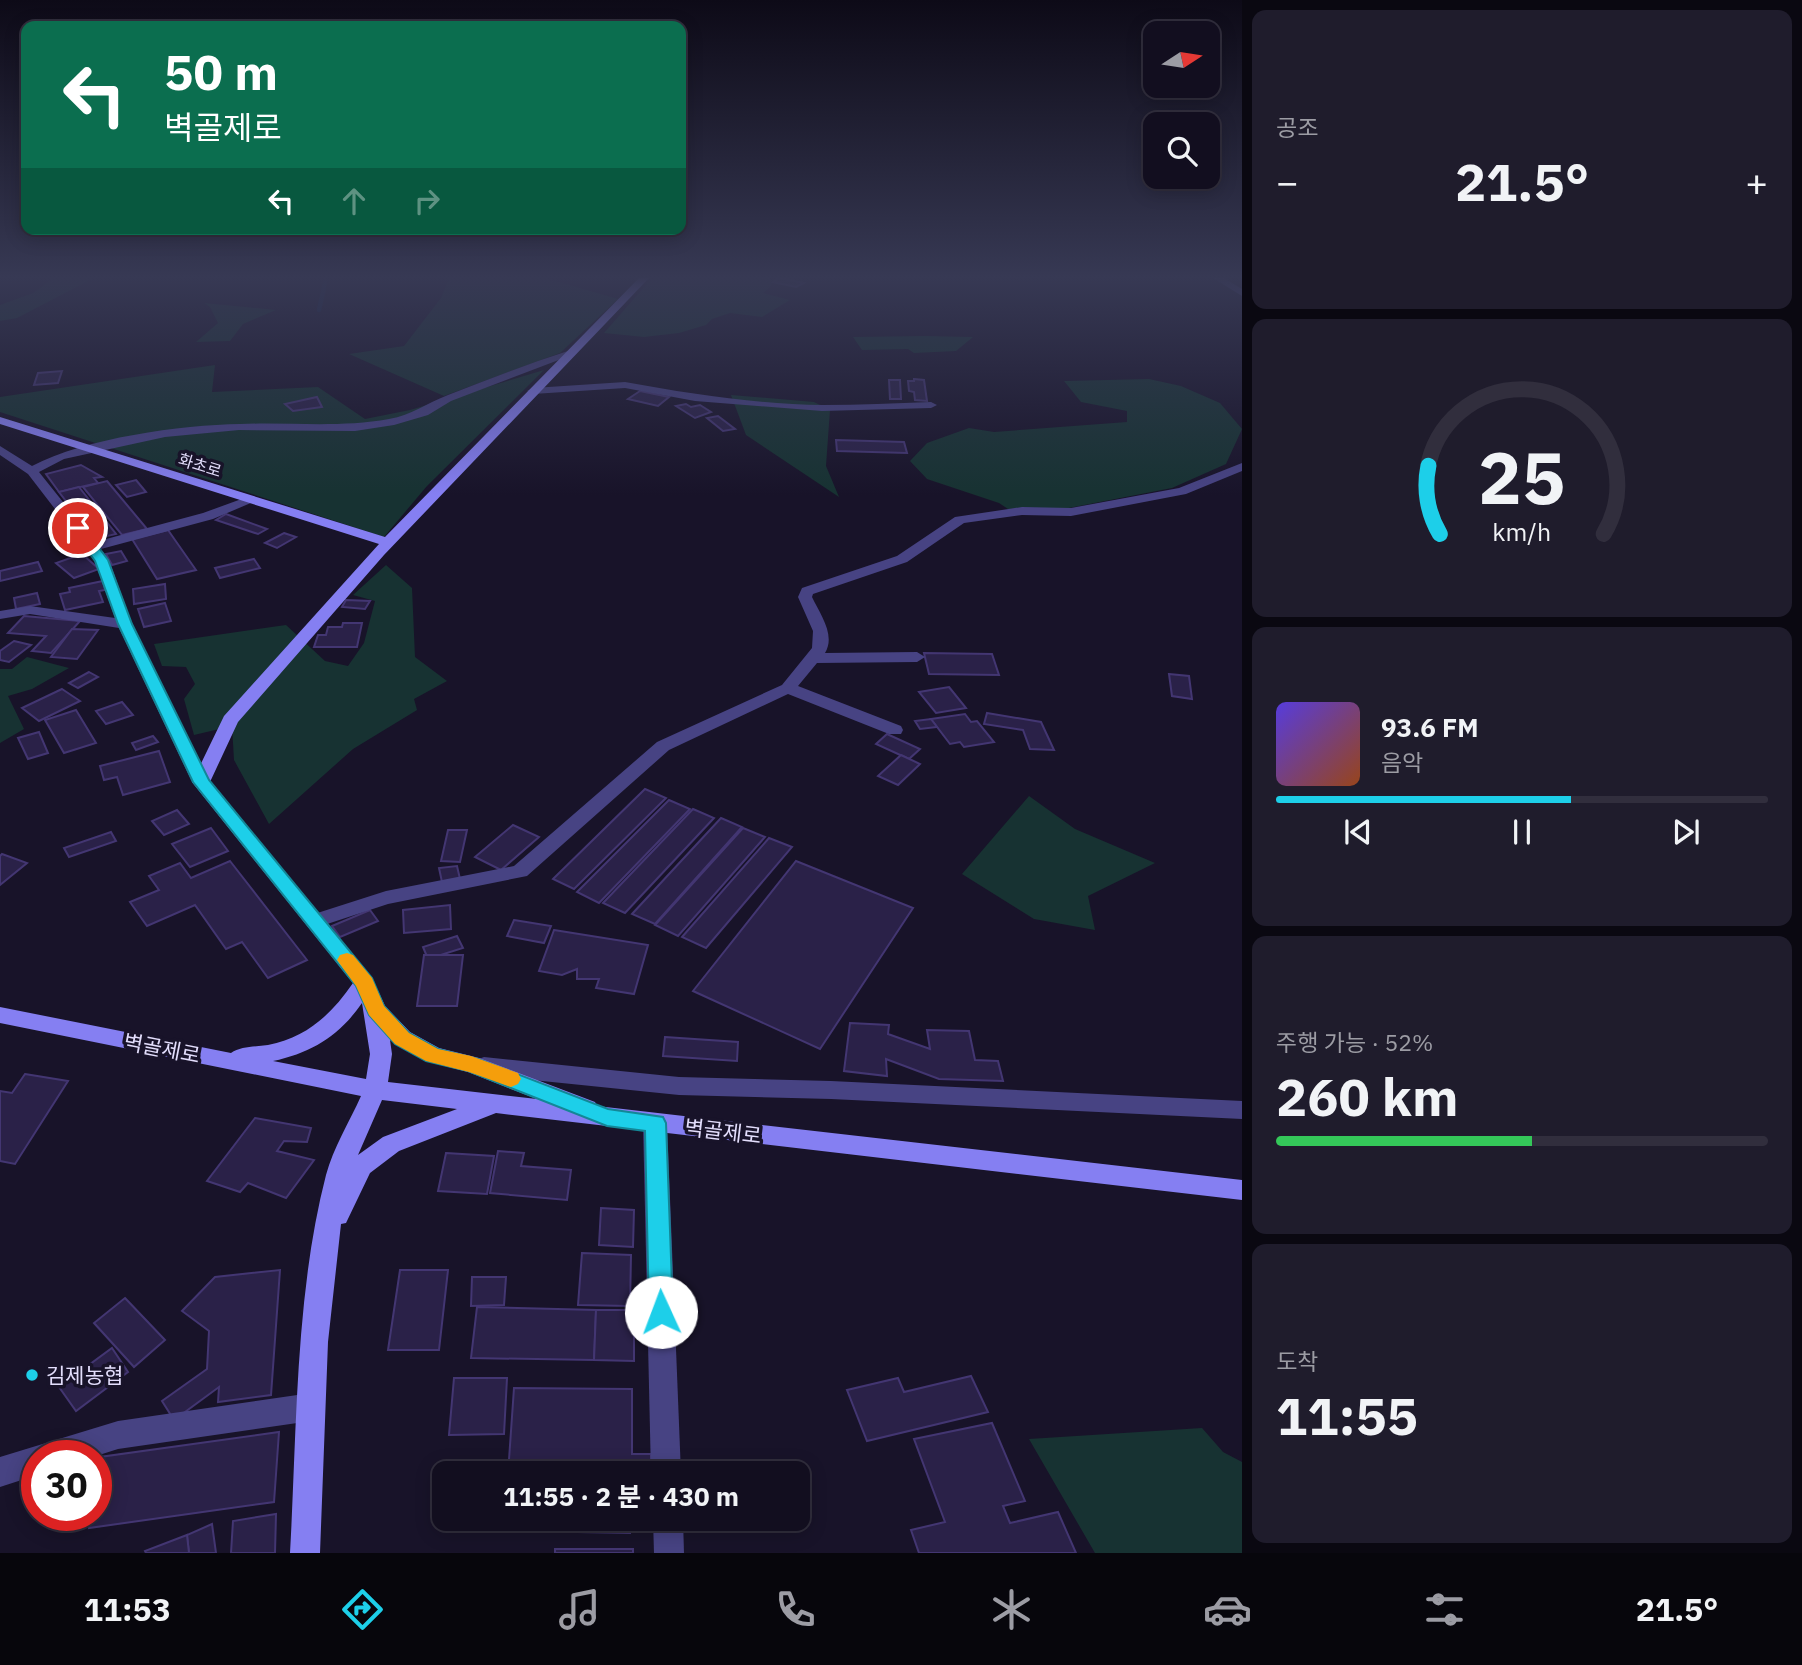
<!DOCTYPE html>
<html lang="ko">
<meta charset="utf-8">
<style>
body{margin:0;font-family:"IBM Plex Sans","Noto Sans KR",sans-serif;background:#1f1c2c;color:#f1f3f6;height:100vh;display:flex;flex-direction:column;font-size:26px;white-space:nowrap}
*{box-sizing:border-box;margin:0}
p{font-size:23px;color:#9c9ca4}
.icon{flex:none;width:38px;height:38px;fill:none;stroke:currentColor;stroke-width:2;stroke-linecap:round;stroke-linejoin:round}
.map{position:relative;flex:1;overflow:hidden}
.details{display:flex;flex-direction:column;gap:10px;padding:10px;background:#0a0811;width:560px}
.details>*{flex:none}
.top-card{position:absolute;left:21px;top:21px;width:665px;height:214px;border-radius:14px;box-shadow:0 4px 18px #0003,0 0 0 2px #312e3d;background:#0b6e4f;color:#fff;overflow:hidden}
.needle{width:46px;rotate:78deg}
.tools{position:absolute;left:1143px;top:21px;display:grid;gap:14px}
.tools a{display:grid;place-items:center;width:77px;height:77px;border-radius:14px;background:#120e1f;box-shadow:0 4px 18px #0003,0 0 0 2px #312e3d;font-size:35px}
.speed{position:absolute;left:21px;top:1440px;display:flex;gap:14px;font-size:35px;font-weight:700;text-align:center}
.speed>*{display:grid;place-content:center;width:91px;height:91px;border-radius:50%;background:#120e1f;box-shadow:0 4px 18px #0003,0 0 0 2px #312e3d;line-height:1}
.speed .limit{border:10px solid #d22;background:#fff;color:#111}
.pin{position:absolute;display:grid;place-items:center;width:60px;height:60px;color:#fff;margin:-30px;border:4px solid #fff;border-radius:50%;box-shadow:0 2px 7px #0007}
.me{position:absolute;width:77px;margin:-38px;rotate:358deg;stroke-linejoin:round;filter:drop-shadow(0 0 5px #0008)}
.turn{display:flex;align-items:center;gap:24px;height:147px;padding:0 28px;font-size:32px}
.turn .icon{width:91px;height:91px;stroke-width:2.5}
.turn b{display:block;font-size:49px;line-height:60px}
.lanes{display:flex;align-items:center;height:66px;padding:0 28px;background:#0003;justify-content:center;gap:35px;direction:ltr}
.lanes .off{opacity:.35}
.big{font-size:52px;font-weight:700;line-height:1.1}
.details .widget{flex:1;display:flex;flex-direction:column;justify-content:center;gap:10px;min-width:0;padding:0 24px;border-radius:14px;background:#1f1c2c}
.details .dial{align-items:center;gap:0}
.dial svg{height:182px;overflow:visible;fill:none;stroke:#312e3d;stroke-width:7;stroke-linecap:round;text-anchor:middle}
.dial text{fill:#f1f3f6;stroke:none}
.song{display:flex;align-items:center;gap:21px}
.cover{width:84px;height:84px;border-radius:10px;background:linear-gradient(135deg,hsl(250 70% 55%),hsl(20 70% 35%))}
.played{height:7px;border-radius:4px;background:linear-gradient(90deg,#1dcfe9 60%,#312e3d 60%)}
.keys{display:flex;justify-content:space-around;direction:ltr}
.heat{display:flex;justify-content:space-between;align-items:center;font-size:38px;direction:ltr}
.charge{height:10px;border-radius:5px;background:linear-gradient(90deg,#34c759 52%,#312e3d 0)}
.trip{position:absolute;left:432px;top:1461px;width:378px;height:70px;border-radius:14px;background:#120e1f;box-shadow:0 4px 18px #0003,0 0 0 2px #312e3d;font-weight:700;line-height:70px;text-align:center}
.tab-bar{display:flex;height:112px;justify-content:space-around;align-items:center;background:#07060c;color:#9c9ca4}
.tab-bar .icon{width:49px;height:49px}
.tab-bar .on{color:#1dcfe9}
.tab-bar b{font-size:32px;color:#f1f3f6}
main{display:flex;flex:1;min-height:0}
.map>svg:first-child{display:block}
</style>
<main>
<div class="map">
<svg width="1242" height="1553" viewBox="0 0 1242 1553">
<rect width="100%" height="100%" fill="#181329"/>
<!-- green -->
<g fill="#173232">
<path d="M48,278H94L17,318L0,321V305L33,293L51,280Z"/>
<path d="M446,278H545L618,299L560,353L444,396L349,354L404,346L441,298L448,281Z"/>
<path d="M652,278H771V286L763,293L790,300L762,317L730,313L712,319L706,325L679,333L644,337L604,333Z"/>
<path d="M204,303L276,310L243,324L230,341L196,342L218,323L210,307Z"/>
<path d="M925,336L973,337L956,351L914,353L908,349L862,350L853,337Z"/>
<path d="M215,365L212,392L318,387L365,419L410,410L544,370L427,486L384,537L0,412V397Z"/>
<path d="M1149,379L1181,386L1220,403L1242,429L1226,464L1172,488L1069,508L1008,509L999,503L927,479L910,461L927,443L969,428L994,432L1127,422V411L1081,402L1064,381Z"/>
<path d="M731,395L814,402L830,410L826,466L839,497L746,435Z"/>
<path d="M386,565L412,588L415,657L447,681L414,699L417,710L353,749L269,824L234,760L232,726L194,735L184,699L195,684L186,667L162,666L154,644L286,625L325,661L348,666L364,643L375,601L353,595Z"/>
<path d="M27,657L69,668L32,689L8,696L24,729L0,743V669H12Z"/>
<path d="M1029,796L1075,829L1155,863L1088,896L1095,930L1034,919L962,874Z"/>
<path d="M1202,1428L1223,1452L1242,1462V1553H1095L1029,1439Z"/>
</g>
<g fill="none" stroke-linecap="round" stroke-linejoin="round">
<!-- stream -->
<path stroke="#112245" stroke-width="4.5" d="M319,310L326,278"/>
</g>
<!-- building -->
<g fill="#2a2148" stroke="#433672" stroke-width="2">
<path d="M780,278L804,283L796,287L773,282Z"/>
<path d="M62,371L58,383L34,385L38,373Z"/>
<path d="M914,379L924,380L927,401L915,400L914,392L909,391L908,381H914Z"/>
<path d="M889,380H900L901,399H890Z"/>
<path d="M640,391L669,397L658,406L628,399Z"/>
<path d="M317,397L322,407L293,411L285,404Z"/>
<path d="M686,404L691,407L700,405L711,412L695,418L676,406Z"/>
<path d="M718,416L735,429L723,431L707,418Z"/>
<path d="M836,440L904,442L907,453L837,451Z"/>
<path d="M81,465L102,477L94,478L98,483L59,492L46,474Z"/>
<path d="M136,480L146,492L127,497L116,485Z"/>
<path d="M107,481L147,529L122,535L83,487Z"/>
<path d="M79,487L116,534L95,539L59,492Z"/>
<path d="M226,514L267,529L258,534L216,520Z"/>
<path d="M168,530L196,570L157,579L132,539Z"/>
<path d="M284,533L296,537L277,548L265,543Z"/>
<path d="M121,551L127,561L112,565L106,554Z"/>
<path d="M82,554L99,569L74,578L56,563Z"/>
<path d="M254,559L260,568L220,578L215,568Z"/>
<path d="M38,562L42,571L0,581V571Z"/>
<path d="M103,581L105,590L99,591L103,602L65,610L60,594L70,592L69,588Z"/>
<path d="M165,584L166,599L134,604L133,589Z"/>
<path d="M37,593L40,604L16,609L14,598Z"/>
<path d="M346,600L370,601L365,609L342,607Z"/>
<path d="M165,603L171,621L144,627L138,609Z"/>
<path d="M24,616L80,621L51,653L32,651L46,636L8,633Z"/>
<path d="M343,623H362L357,647H314L318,635H326L328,627H342Z"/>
<path d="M72,629L98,630L77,659L51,657Z"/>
<path d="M14,641L31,645L9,662L0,660V651Z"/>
<path d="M924,653L992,654L999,675L929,674Z"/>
<path d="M89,672L98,677L78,688L69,683Z"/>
<path d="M1169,674L1189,676L1192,699L1172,696Z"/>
<path d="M949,687L966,708L936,713L919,692Z"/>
<path d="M62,689L80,701L39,721L22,708Z"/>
<path d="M122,702L133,715L106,724L96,711Z"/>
<path d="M76,710L96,743L64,753L45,720Z"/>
<path d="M987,713L1041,722L1054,750L1030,749L1023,730L984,724Z"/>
<path d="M965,714L971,722L977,721L994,742L964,747L960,742L950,744L931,719Z"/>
<path d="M931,719L937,727L920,729L915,721Z"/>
<path d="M39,732L48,753L28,759L18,738Z"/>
<path d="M887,734L920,749L909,759L876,744Z"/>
<path d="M153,736L158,742L136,750L132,743Z"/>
<path d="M159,751L170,782L123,795L117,777L104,780L100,766Z"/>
<path d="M901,755L920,764L898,785L878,776Z"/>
<path d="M645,789L666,798L574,889L553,879Z"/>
<path d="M669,800L690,809L599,903L577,892Z"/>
<path d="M693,809L714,818L625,913L603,903Z"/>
<path d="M177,810L189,824L164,835L152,821Z"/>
<path d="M721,818L742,827L655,924L632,914Z"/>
<path d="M513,825L539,837L501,870L475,857Z"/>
<path d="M211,828L228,851L190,867L172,844Z"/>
<path d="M743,828L765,837L678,936L655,925Z"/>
<path d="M448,830H467L460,862L441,861Z"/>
<path d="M111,832L116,841L69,857L64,848Z"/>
<path d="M769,838L792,847L706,948L682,937Z"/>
<path d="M2,854L27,863L0,885V856Z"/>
<path d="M230,861L307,960L268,978L242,942L226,949L195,905L147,926L130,902L159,890L149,876L180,863L191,878Z"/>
<path d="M796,861L913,908L820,1049L693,991Z"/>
<path d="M457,866L460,879L442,882L439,868Z"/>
<path d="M450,905L451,929L404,933L403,910Z"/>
<path d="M370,910L378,921L340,937L332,926Z"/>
<path d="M514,920L551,926L544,943L507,936Z"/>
<path d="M554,930L648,945L634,994L596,988L599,979H577V969L562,975L539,971Z"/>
<path d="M457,936L463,948L428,959L423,947Z"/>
<path d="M424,955H463L457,1006H417Z"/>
<path d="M850,1023L889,1025L888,1034L930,1049L927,1030L969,1031L975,1060L998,1061L1003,1081L939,1079L886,1059L887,1076L844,1071Z"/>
<path d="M665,1037L738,1042L737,1061L663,1056Z"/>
<path d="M25,1074L68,1081L15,1164L0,1161V1091L12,1093Z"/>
<path d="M255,1118L311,1128L307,1142L284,1141L277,1151L314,1160L286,1198L248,1183L240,1192L207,1181Z"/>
<path d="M498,1151L524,1153L521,1166L571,1170L567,1200L490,1193Z"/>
<path d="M446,1153L494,1156L487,1194L438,1191Z"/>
<path d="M601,1208L634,1210L633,1247L599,1245Z"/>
<path d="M582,1253L631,1255L630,1306L578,1305Z"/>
<path d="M280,1270L271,1395L218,1402L219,1387L174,1420L162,1401L207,1369L209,1331L182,1311L215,1277Z"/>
<path d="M400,1270H448L439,1350H388Z"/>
<path d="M472,1277H506L504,1305L471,1306Z"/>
<path d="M125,1298L165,1340L134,1367L94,1323Z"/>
<path d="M477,1307L596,1310L594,1360L471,1358Z"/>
<path d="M596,1310H634V1361L594,1360Z"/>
<path d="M112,1348L128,1372L76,1411L59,1387Z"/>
<path d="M971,1376L988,1412L867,1441L847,1390L898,1378L904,1392Z"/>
<path d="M454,1378H507L504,1434L449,1435Z"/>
<path d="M514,1388L632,1389V1454H651V1474H508Z"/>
<path d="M992,1423L1025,1501L1003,1506L1010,1523L1058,1512L1076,1553H919L911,1530L945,1522L914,1439Z"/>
<path d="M279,1432L274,1502L89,1528L91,1516H96V1480L100,1457Z"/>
<path d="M276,1514L275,1553H231L233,1521Z"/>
<path d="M579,1519H630V1533L578,1532Z"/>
<path d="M212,1524L216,1553H189L187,1535Z"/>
<path d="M187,1535L189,1553H146L145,1551Z"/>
<rect x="555" y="1549" width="78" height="4"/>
</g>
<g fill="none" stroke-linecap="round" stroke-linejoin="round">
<!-- street -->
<g fill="#474383" fill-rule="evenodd">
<path d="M1213,278H1224L1242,289V296Z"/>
<path d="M568,351L577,353L451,401L428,415L394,425L355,431L239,430L165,437L64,459L39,472L95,542L203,513L247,497L252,496L258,500L213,519L101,549L109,560L132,624L210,782L207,786L201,787L192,782L119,628L30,614L0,619V611L30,606L115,618L95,561L28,474L0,455V446L32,466C85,438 181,425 240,424C290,422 340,428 389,419C412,415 427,403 448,395C488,379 528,364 568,351Z"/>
<path d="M625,382C690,394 757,404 823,405C859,405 895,403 931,402L937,405L931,408L822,411L695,401L625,388L533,394L527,391L533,388Z"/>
<path d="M1242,463V471L1186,494L1071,516L1022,515L964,523L907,562L813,594L812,597C820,614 836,635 825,653L917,652L925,657L917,662L817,663L798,686L901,726L903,730L901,734H889L788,694L669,750L527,876L388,904L315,928L308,926L305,921L308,916L386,891L514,866L657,742L782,685L812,648L813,631L798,597L802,588L897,556L955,517L1022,507L1071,508L1179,488Z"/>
<path d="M484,1057L679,1077L831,1081L1242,1101V1119L831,1099L679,1095L484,1075L476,1072L473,1066L476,1060Z"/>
<path d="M655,1113L663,1116L667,1123L681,1474H651L643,1123L647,1116Z"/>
<path d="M311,1393L321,1397L325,1407L321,1417L311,1421L118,1449L96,1456H37V1475L0,1487V1457L118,1421Z"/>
<path d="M653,1519H683L684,1553H654Z"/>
</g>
<!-- secondary -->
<path fill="#857ff2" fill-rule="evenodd" d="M639,278H649L384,555L238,722L210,782L372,978L385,1006L410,1032L439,1048L479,1058L595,1102L597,1106L1242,1180V1200L496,1113L399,1151L370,1173L346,1223L341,1224L328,1342L320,1553H290C297,1429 295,1295 326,1175C333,1148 350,1121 361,1096L0,1023V1007L231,1053C241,1046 256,1047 268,1045C307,1037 331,1015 353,983L192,782L224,716L379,544L0,424V417L385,537ZM362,1003L370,1054L366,1079L273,1061C312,1053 340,1035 362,1003ZM390,1040L425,1061L468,1072L537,1099L388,1082L392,1054ZM382,1100L457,1109L383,1137L358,1155Z"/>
</g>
<!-- sky -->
<linearGradient id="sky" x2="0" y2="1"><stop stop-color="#0d0a17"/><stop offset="0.56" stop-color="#373954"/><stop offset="1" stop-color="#373954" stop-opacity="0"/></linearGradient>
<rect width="1242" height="495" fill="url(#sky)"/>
<!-- route -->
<path fill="#1dcfe9" stroke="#138797" stroke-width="2" d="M78,524L82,525L108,560L132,624L209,780L372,978L384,1006L409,1033L438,1049L478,1059L608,1109L663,1117L666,1123L673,1312L670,1320L661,1323L653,1320L649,1312L645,1131L607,1126L468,1071L426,1061L395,1044L369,1015L356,986L193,782L118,624L95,561L71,528Z"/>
<!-- slow -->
<path fill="#f59e0b" d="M347,953L353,955L372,978L384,1006L409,1033L438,1049L471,1056L518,1073L521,1079L518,1084L511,1087L469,1072L426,1061L395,1044L369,1015L356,986L337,960L340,955Z"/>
<!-- markers -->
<circle fill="#1dcfe9" stroke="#181329" stroke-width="2.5" cx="32" cy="1375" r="7"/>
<g text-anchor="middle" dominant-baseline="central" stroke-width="7" stroke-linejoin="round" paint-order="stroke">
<!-- far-street labels -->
<g font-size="16" fill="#e3defc" stroke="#181329">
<text transform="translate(200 465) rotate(17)">화초로</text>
</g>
<!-- near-street labels -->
<g font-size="21" fill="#e3defc" stroke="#181329">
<text transform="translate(162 1048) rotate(11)">벽골제로</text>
<text transform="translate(723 1131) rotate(7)">벽골제로</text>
</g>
<!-- near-poi labels -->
<g font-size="21" fill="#e3defc" stroke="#181329" text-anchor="start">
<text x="46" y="1375">김제농협</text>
</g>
</g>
</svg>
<div class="tools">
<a><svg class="needle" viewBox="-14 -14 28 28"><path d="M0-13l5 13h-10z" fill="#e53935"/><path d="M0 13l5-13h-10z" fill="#9c9ca4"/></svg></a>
<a><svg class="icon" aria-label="search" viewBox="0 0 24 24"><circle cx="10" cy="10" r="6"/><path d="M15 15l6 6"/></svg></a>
</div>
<div class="speed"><div class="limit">30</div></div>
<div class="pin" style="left:78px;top:528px;background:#d93025"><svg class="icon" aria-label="arrive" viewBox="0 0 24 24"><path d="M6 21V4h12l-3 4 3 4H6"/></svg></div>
<svg class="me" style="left:661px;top:1312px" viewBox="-20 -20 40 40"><circle r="19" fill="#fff"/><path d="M0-13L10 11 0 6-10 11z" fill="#1dcfe9"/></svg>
<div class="trip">11:55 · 2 분 · 430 m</div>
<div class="top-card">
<div class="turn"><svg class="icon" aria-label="left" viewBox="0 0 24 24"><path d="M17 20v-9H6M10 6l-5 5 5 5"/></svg><div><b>50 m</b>벽골제로</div></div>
<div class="lanes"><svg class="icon" aria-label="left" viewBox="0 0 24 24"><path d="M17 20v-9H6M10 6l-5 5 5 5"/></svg><svg class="icon off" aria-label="ahead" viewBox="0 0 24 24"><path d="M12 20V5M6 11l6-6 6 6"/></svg><svg class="icon off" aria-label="right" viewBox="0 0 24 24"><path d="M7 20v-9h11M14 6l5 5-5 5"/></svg></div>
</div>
</div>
<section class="details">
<div class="widget"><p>공조</p>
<div class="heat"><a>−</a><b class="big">21.5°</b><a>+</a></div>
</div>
<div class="widget dial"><svg viewBox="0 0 100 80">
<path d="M14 69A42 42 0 1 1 86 69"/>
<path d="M14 69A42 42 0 0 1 9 39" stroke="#1dcfe9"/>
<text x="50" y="56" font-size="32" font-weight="700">25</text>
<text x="50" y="72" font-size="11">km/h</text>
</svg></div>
<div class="widget">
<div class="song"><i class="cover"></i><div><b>93.6 FM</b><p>음악</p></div></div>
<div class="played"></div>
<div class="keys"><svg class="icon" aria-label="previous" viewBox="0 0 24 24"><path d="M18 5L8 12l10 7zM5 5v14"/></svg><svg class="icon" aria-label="pause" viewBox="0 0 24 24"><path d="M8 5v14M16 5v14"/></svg><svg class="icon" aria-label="next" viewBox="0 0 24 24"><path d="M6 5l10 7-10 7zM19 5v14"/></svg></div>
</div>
<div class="widget"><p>주행 가능 · 52%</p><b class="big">260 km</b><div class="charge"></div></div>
<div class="widget"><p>도착</p><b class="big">11:55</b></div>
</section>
</main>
<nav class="tab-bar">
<b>11:53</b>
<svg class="icon on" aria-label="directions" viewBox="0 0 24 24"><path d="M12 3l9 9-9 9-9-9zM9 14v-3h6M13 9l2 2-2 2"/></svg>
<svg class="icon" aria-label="music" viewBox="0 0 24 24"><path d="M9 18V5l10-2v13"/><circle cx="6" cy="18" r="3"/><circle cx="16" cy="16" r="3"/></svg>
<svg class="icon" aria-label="phone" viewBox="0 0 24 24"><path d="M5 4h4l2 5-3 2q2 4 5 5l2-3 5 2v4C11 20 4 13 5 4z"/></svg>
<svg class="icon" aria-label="climate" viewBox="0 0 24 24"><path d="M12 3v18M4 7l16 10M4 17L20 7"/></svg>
<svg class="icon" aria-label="car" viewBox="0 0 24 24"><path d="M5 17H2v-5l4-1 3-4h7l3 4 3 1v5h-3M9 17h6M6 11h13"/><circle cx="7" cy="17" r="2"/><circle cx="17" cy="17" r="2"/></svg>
<svg class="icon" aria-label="filters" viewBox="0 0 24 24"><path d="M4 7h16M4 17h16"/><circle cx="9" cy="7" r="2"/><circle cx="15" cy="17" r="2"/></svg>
<b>21.5°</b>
</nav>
